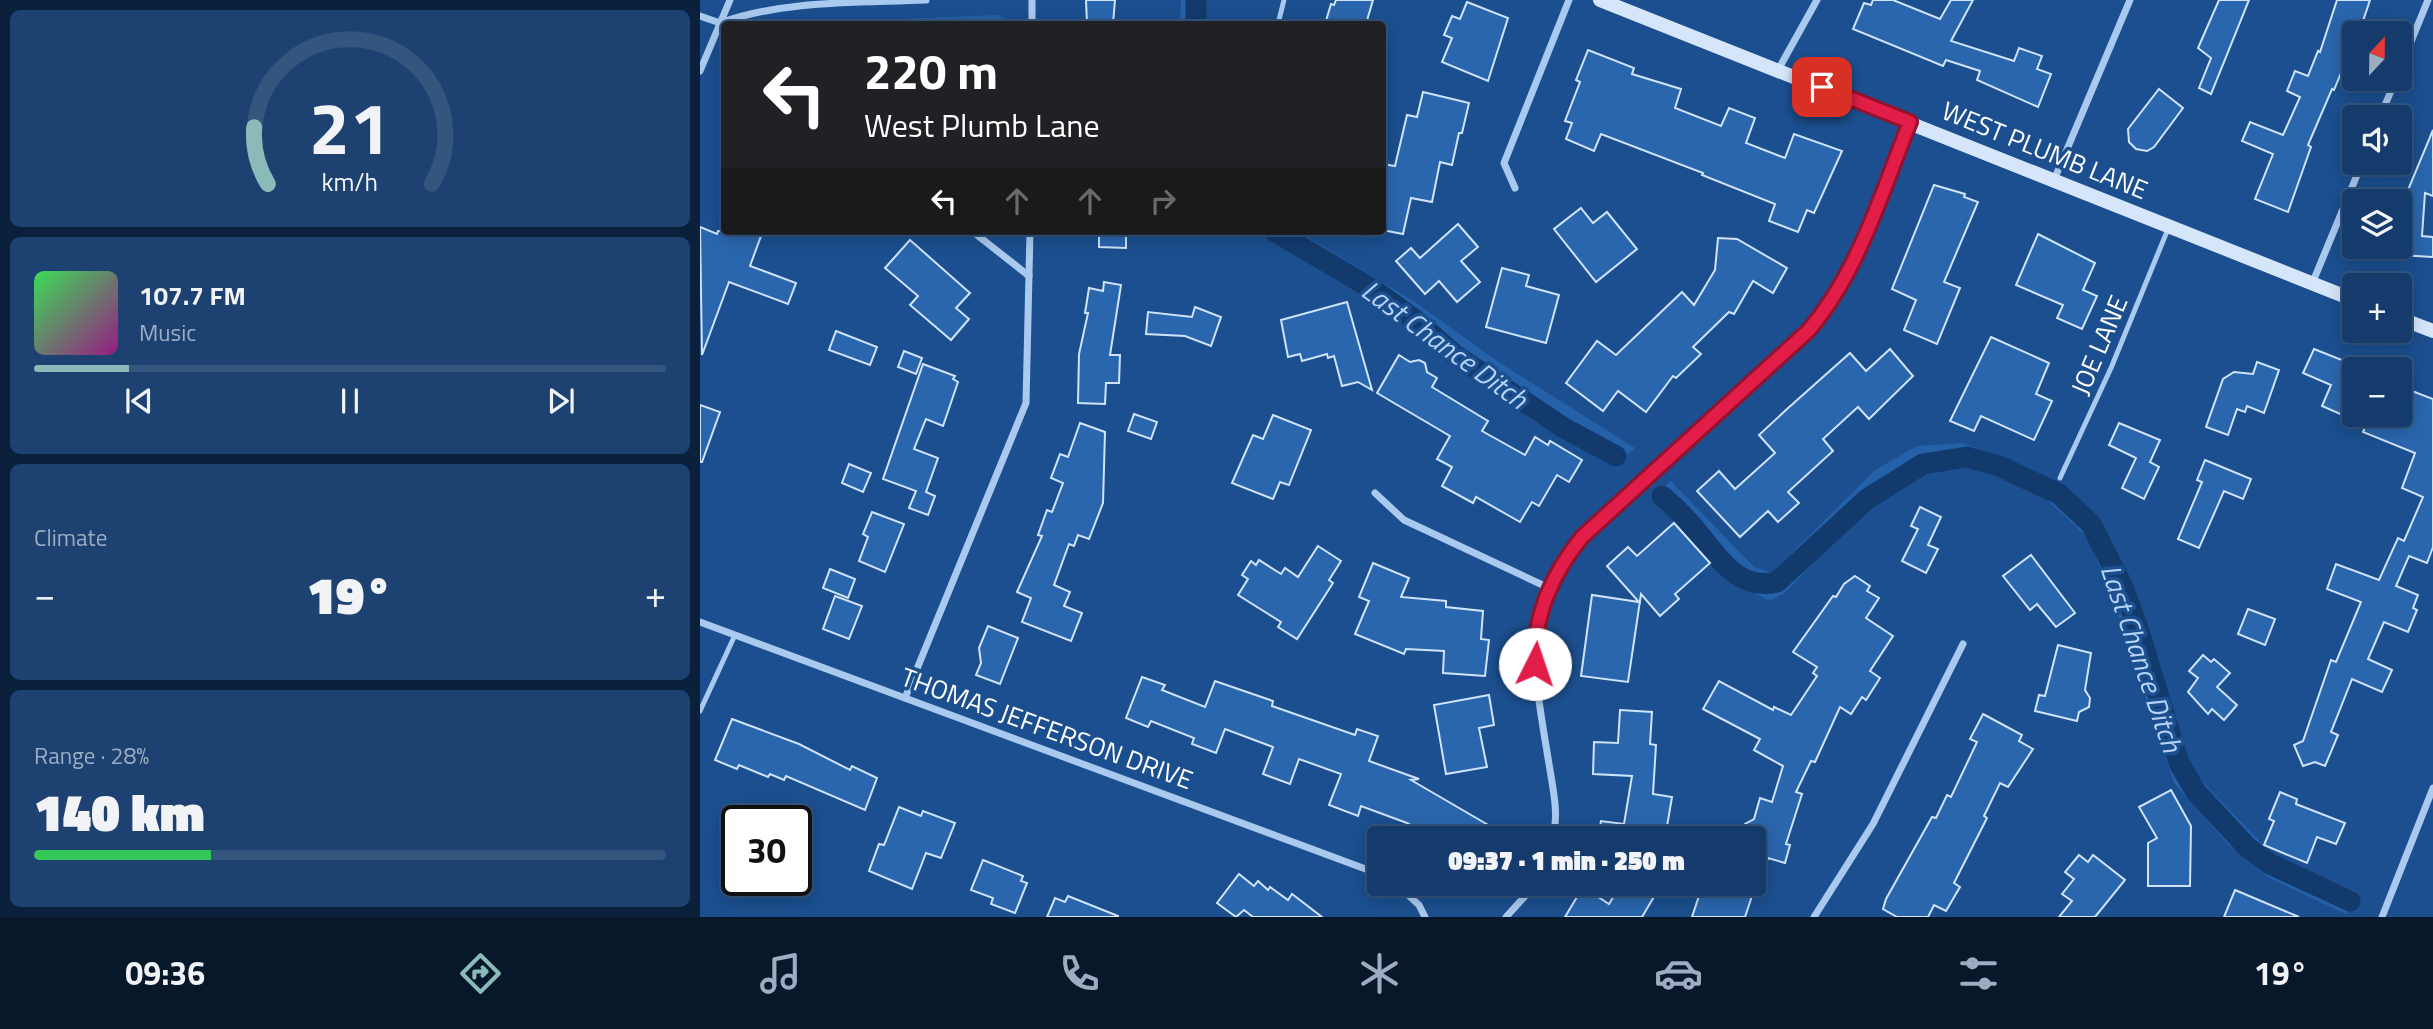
<!DOCTYPE html>
<meta charset="utf-8">
<style>
body{margin:0;font-family:"Titillium Web",sans-serif;background:#1d4271;color:#f1f3f6;height:100vh;display:flex;flex-direction:column;font-size:26px;white-space:nowrap}
*{box-sizing:border-box;margin:0}
p{font-size:23px;color:#9dadc1}
.icon{flex:none;width:38px;height:38px;fill:none;stroke:currentColor;stroke-width:2;stroke-linecap:round;stroke-linejoin:round}
.map{position:relative;flex:1;overflow:hidden}
.side{display:flex;flex-direction:column;gap:10px;padding:10px;background:#0b203b;width:700px}
.side>*{flex:none}
.guide{position:absolute;left:21px;top:21px;width:665px;height:214px;border-radius:7px;box-shadow:0 4px 18px #0003,0 0 0 2px #33557e;background:#202124;color:#fff;overflow:hidden}
.needle{width:46px;rotate:22deg}
.controls{position:absolute;left:1642px;top:21px;display:grid;gap:14px}
.controls a{display:grid;place-items:center;width:70px;height:70px;border-radius:7px;background:#143b6b;box-shadow:0 4px 18px #0003,0 0 0 2px #33557e;font-size:35px}
.speed{position:absolute;left:21px;top:805px;display:flex;gap:14px;font-size:35px;font-weight:700;text-align:center}
.speed>*{display:grid;place-content:center;width:91px;height:91px;border-radius:50%;background:#143b6b;box-shadow:0 4px 18px #0003,0 0 0 2px #33557e;line-height:1}
.speed .limit{border:4px solid #111;border-radius:10px;background:#fff;color:#111}
.pin{position:absolute;display:grid;place-items:center;width:60px;height:60px;color:#fff;margin:-30px;border-radius:14px;box-shadow:0 4px 10px #0006}
.me{position:absolute;width:77px;margin:-38px;rotate:4deg;stroke-linejoin:round;filter:drop-shadow(0 0 5px #0008)}
.turn{display:flex;align-items:center;gap:24px;height:147px;padding:0 28px;font-size:32px}
.turn .icon{width:91px;height:91px;stroke-width:2.5}
.turn b{display:block;font-size:49px;line-height:60px}
.lanes{display:flex;align-items:center;height:66px;padding:0 28px;background:#0003;justify-content:center;gap:35px;direction:ltr}
.lanes .off{opacity:.35}
.big{font-size:52px;font-weight:800;line-height:1.1}
.side .card{flex:1;display:flex;flex-direction:column;justify-content:center;gap:10px;min-width:0;padding:0 24px;border-radius:10px;background:#1d4271}
.side .dial{align-items:center;gap:0}
.dial svg{height:182px;overflow:visible;fill:none;stroke:#33557e;stroke-width:7;stroke-linecap:round;text-anchor:middle}
.dial text{fill:#f1f3f6;stroke:none}
.song{display:flex;align-items:center;gap:21px}
.cover{width:84px;height:84px;border-radius:10px;background:linear-gradient(135deg,hsl(130 70% 55%),hsl(310 70% 35%))}
.played{height:7px;border-radius:4px;background:linear-gradient(90deg,#8bbbb9 15%,#33557e 15%)}
.keys{display:flex;justify-content:space-around;direction:ltr}
.heat{display:flex;justify-content:space-between;align-items:center;font-size:38px;direction:ltr}
.charge{height:10px;border-radius:5px;background:linear-gradient(90deg,#34c759 28%,#33557e 0)}
.trip{position:absolute;left:667px;top:826px;width:399px;height:70px;border-radius:7px;background:#143b6b;box-shadow:0 4px 18px #0003,0 0 0 2px #33557e;font-weight:800;line-height:70px;text-align:center}
.tabs{display:flex;height:112px;justify-content:space-around;align-items:center;background:#08182b;color:#9dadc1}
.tabs .icon{width:49px;height:49px}
.tabs .on{color:#8bbbb9}
.tabs b{font-size:32px;color:#f1f3f6}
main{display:flex;flex:1;min-height:0}
.map>svg:first-child{display:block}
</style>
<main>
<section class="side">
<div class="card dial"><svg viewBox="0 0 100 80">
<path d="M14 69A42 42 0 1 1 86 69"/>
<path d="M14 69A42 42 0 0 1 8 44" stroke="#8bbbb9"/>
<text x="50" y="56" font-size="32" font-weight="700">21</text>
<text x="50" y="72" font-size="11">km/h</text>
</svg></div>
<div class="card">
<div class="song"><i class="cover"></i><div><b>107.7 FM</b><p>Music</p></div></div>
<div class="played"></div>
<div class="keys"><svg class="icon" aria-label="previous" viewBox="0 0 24 24"><path d="M18 5L8 12l10 7zM5 5v14"/></svg><svg class="icon" aria-label="pause" viewBox="0 0 24 24"><path d="M8 5v14M16 5v14"/></svg><svg class="icon" aria-label="next" viewBox="0 0 24 24"><path d="M6 5l10 7-10 7zM19 5v14"/></svg></div>
</div>
<div class="card"><p>Climate</p>
<div class="heat"><a>−</a><b class="big">19°</b><a>+</a></div>
</div>
<div class="card"><p>Range · 28%</p><b class="big">140 km</b><div class="charge"></div></div>
</section>
<div class="map">
<svg width="1733" height="917" viewBox="0 0 1733 917">
<rect width="100%" height="100%" fill="#1b4f8f"/>
<!-- green -->
<g fill="#2461a8">
<path d="M481,0H504L501,24H480Z"/>
<path d="M298,15L309,20L310,24H80Z"/>
<path d="M555,231H597L715,302L797,361L935,448L918,464L828,410L633,274Z"/>
<path d="M1261,443L1320,464L1367,491L1406,535L1437,596L1488,767L1573,855L1656,891L1646,914L1571,879L1528,844L1474,783L1412,598L1388,538L1344,497L1308,475L1267,463L1222,468L1185,491L1146,527L1085,593L1069,601L1026,577L954,497L971,481L1054,567L1072,573L1175,470L1217,446Z"/>
</g>
<g fill="none" stroke-linecap="round" stroke-linejoin="round">
<!-- canal -->
<g stroke="#123a6d" stroke-width="21">
<path d="M496,24V0"/>
<path d="M574,231L674,290L714,319L755,355L864,428L916,456"/>
<path d="M962,496C976,508 989,521 1000,535C1020,560 1040,591 1077,582L1167,499L1223,464L1267,457L1299,466L1359,494L1391,524L1422,585L1438,628L1479,763L1496,792L1547,847L1570,864L1650,901"/>
</g>
</g>
<!-- building -->
<g fill="#2a66ad" stroke="#cfe3fa" stroke-width="2">
<path d="M386,0H415L413,24H387Z"/>
<path d="M636,0H673L666,24H625L631,4L634,5Z"/>
<path d="M1173,0H1193L1240,19L1251,0H1273L1251,41L1314,61L1319,48L1342,56L1337,69L1351,74L1338,107L1277,80L1280,71L1246,60L1243,66L1153,29L1164,3L1171,5Z"/>
<path d="M1519,0H1549L1511,94L1499,88L1511,58L1498,48Z"/>
<path d="M1637,0H1670L1659,33H1654V42L1634,90L1632,89L1608,145L1611,147L1588,212L1555,199L1573,154L1542,141L1550,122L1583,135L1600,97L1587,91L1595,71L1608,76L1618,51L1620,52Z"/>
<path d="M767,2L808,18L788,81L742,62L752,38L744,35L752,16L760,19Z"/>
<path d="M888,50L934,68L932,74L981,89L975,108L1021,126L1029,108L1055,118L1046,143L1085,158L1094,134L1142,151L1114,213L1107,210L1098,232L1069,221L1075,204L1002,175L1003,173L901,134L894,151L866,139L872,123L865,121L880,82L876,80Z"/>
<path d="M1459,89L1483,108L1454,147L1447,151L1436,149L1429,142L1428,129Z"/>
<path d="M723,92L769,103L762,133H759L752,165L740,162L732,202L711,198L703,234L682,230V164L695,166L707,115L717,117Z"/>
<path d="M1733,130V196L1725,193L1722,236L1733,237V257L1699,255L1703,202Z"/>
<path d="M1234,185L1265,194L1264,197L1278,202L1244,282L1260,288L1237,344L1204,330L1216,300L1192,289Z"/>
<path d="M881,208L893,223L907,212L937,249L896,282L854,229Z"/>
<path d="M758,224L778,247L761,261L780,282L757,302L739,281L725,294L696,261L711,248L720,258Z"/>
<path d="M0,227L17,234L18,231H47L61,236L50,266L96,283L88,304L29,282L2,355Z"/>
<path d="M399,231H426V248L399,247Z"/>
<path d="M1338,234L1395,263L1383,290L1397,296L1382,329L1357,318L1363,305L1316,285Z"/>
<path d="M1018,238L1037,239L1087,268L1073,293L1053,281L1034,314L1029,312L993,347L1001,354L976,378L973,376L946,412L918,391L903,411L866,383L897,341L916,355L982,292L994,305L1015,270Z"/>
<path d="M210,240L270,293L256,308L269,319L251,340L210,305L218,296L185,268Z"/>
<path d="M802,268L829,275L826,286L859,295L846,343L786,327Z"/>
<path d="M404,282L421,285L410,355H420L419,383H406L405,404L378,403L379,354L388,313H385L389,288L403,291Z"/>
<path d="M647,302L672,390L658,382L642,386L634,356L628,358L627,354L602,361L600,354L588,357L581,320Z"/>
<path d="M495,307L521,317L511,346L485,336L446,334L448,312L492,317Z"/>
<path d="M136,331L177,347L170,365L129,350Z"/>
<path d="M1291,337L1349,363L1336,394L1352,401L1334,440L1281,416L1274,431L1250,421Z"/>
<path d="M1190,349L1213,376L1169,419L1158,407L1123,439L1133,451L1088,492L1099,503L1078,522L1068,511L1040,537L997,491L1019,471L1035,489L1075,453L1059,435L1087,409L1150,353L1166,371Z"/>
<path d="M1614,349L1657,366L1654,369V420L1622,406L1631,385L1603,373Z"/>
<path d="M204,351L222,358L216,374L198,367Z"/>
<path d="M699,355L710,362L719,360L725,363L727,372L737,378L732,387L788,421L782,431L825,455L835,437L848,445L850,441L882,460L869,482L857,475L839,506L832,502L820,522L776,497L773,503L742,486L752,467L737,459L750,436L677,393Z"/>
<path d="M1557,362L1579,370L1564,413L1547,406L1545,412L1537,409L1528,435L1506,427L1523,379L1534,372L1553,374Z"/>
<path d="M223,364L255,376L253,379L258,382L243,426L226,419L214,449L238,458L226,492L235,496L228,515L209,508L216,491L183,479Z"/>
<path d="M1699,386L1733,399V547L1727,563L1709,556L1696,586L1718,595L1713,608L1717,610L1708,632L1684,622L1668,659L1692,670L1682,692L1652,679L1631,732L1638,735L1625,766L1615,762L1603,766L1594,745L1603,741L1631,660L1636,662L1661,602L1627,589L1636,564L1679,580L1698,538L1704,541L1723,497L1702,488L1715,453L1663,432L1670,415H1699Z"/>
<path d="M0,405L20,412L2,462H0Z"/>
<path d="M434,414L457,422L451,439L428,431Z"/>
<path d="M573,415L611,430L589,485L580,482L573,499L532,483L553,435L563,439Z"/>
<path d="M380,423L405,432L403,503L389,539L378,535L374,546L369,544L354,585L370,592L364,606L382,613L371,641L322,622L331,598L317,592L342,536L338,535L347,510L352,512L363,483L351,478L360,454L368,457Z"/>
<path d="M1419,423L1460,440L1450,462L1459,467L1444,499L1422,488L1436,458L1409,445Z"/>
<path d="M1505,460L1551,479L1543,499L1524,491L1499,548L1478,539L1502,482L1497,480Z"/>
<path d="M149,464L171,473L163,492L142,483Z"/>
<path d="M1220,507L1241,517L1228,545L1238,549L1226,573L1202,561L1218,529L1211,526Z"/>
<path d="M172,512L204,524L185,572L159,561L168,537L163,534Z"/>
<path d="M974,523L1010,563L975,594L979,599L960,616L941,594L928,682L881,676L892,595L939,602L907,566L928,547L937,556Z"/>
<path d="M618,546L641,561L629,580L633,583L597,639L578,627L581,622L538,595L548,579L542,575L551,561L556,565L559,560L581,574L585,568L598,577Z"/>
<path d="M1331,555L1375,613L1356,627L1337,604L1330,610L1303,576Z"/>
<path d="M673,563L709,578L701,597L746,601V607L783,611L781,639L789,640L785,676L743,673L744,651L706,649L704,654L655,634L669,601L659,597Z"/>
<path d="M130,569L155,579L148,598L123,588Z"/>
<path d="M1155,576L1170,586L1167,591L1179,598L1166,618L1193,636L1170,671L1180,678L1166,700L1162,697L1151,714L1140,707L1115,762L1111,761L1096,792L1102,794L1086,844L1090,845L1085,863L1068,858L1057,892L1054,890L1045,917H992L1003,884H1054V838H1048L1043,830L1045,824L1054,819L1060,798L1072,802L1083,766L1054,750L1060,739L1003,709L1019,681L1073,710L1074,707L1091,715L1117,676L1113,673L1117,667L1093,652L1133,596L1136,597L1144,584Z"/>
<path d="M135,596L162,606L149,639L123,629Z"/>
<path d="M1548,609L1575,619L1565,645L1538,634Z"/>
<path d="M288,626L318,638L300,684L276,675L281,663L279,648Z"/>
<path d="M1358,645L1391,653L1385,690L1390,698L1389,707L1379,712L1377,721L1335,711L1339,695L1345,696Z"/>
<path d="M1503,655L1511,662L1514,659L1530,673L1517,687L1537,705L1524,720L1512,709L1508,714L1488,692L1498,678L1489,671Z"/>
<path d="M442,677L465,685L462,690L505,707L515,681L573,701L572,706L655,735L657,729L678,736L669,761L719,779L711,780L790,826L783,838H734L707,823L661,806L658,816L629,805L641,774L599,759L590,784L563,774L573,747L525,729L516,753L492,744L494,738L451,721L448,727L426,718Z"/>
<path d="M789,695L794,725L779,728L787,767L746,774L734,705Z"/>
<path d="M920,710L952,712L950,744L956,745L953,794L972,797L965,838H898L901,821L924,824L932,776L893,774L894,742L918,743Z"/>
<path d="M1283,714L1322,735L1319,741L1333,749L1308,787L1300,783L1284,816L1287,818L1254,883L1260,887L1246,911L1234,905L1228,917H1197L1183,909L1186,899L1232,817L1236,818L1247,795L1251,797L1277,742L1270,739Z"/>
<path d="M32,719L99,744L150,770L152,766L177,778L165,810L86,776L84,780L70,774L68,777L39,765L37,769L15,760Z"/>
<path d="M1471,790L1491,826L1490,886H1448V843L1457,838L1439,807Z"/>
<path d="M1580,792L1597,799L1596,804L1645,823L1636,844L1617,837L1607,863L1564,845L1574,821L1569,819Z"/>
<path d="M199,807L221,816L223,811L255,823L241,858L226,853L212,889L169,871L179,844L184,845Z"/>
<path d="M1379,855L1388,862L1393,855L1425,880L1395,917H1359L1372,901L1362,894L1374,879L1365,872Z"/>
<path d="M283,860L323,876L321,881L327,883L315,913L291,904L293,898L271,890Z"/>
<path d="M539,874L554,886L558,881L568,890L570,887L588,900L592,894L622,917H553L544,910L536,917L517,903Z"/>
<path d="M921,884H936L955,895L942,917H865L883,887L909,904Z"/>
<path d="M1535,890L1599,917H1524Z"/>
<path d="M368,896L418,916V917H347L355,898L365,902Z"/>
</g>
<g fill="none" stroke-linecap="round" stroke-linejoin="round">
<!-- service -->
<g stroke="#a9c9ee" stroke-width="5">
<path d="M578,24L584,0"/>
<path d="M1360,478L1411,368L1468,229"/>
<path d="M0,711L35,635"/>
</g>
<!-- minor -->
<g stroke="#a9c9ee" stroke-width="7">
<path d="M0,16L20,23C84,0 157,3 226,0"/>
<path d="M332,24V0"/>
<path d="M1078,70L1117,0"/>
<path d="M0,71L30,0"/>
<path d="M1699,71L1728,0"/>
<path d="M1680,117L1696,79"/>
<path d="M1354,180L1430,0"/>
<path d="M815,188L804,163L869,0"/>
<path d="M272,231L329,276"/>
<path d="M1612,284L1662,163"/>
<path d="M675,493L704,520L849,588"/>
<path d="M0,622L679,874"/>
<path d="M205,698L326,403L330,231"/>
<path d="M853,838C859,814 853,789 849,764C834,671 819,616 882,537L1109,330C1159,271 1181,195 1209,123"/>
<path d="M696,884L719,905L725,917"/>
<path d="M806,917L836,884"/>
<path d="M1114,917L1173,824L1263,644"/>
<path d="M1682,917L1733,788"/>
</g>
<!-- secondary -->
<g stroke="#d6e6fa" stroke-width="14">
<path d="M900,0L1654,300"/>
<path d="M1699,318L1733,331"/>
</g>
</g>
<g fill="none" stroke-linecap="round" stroke-linejoin="round">
<defs>
<path id="route" d="M835,664C833,615 852,574 882,537L1109,330C1159,271 1181,194 1210,122L1122,87"/>
</defs>
<!-- route casing -->
<use href="#route" stroke="#92132f" stroke-width="18"/>
<!-- route -->
<use href="#route" stroke="#e11d48" stroke-width="12"/>
</g>
<g text-anchor="middle" dominant-baseline="central" stroke-width="7" stroke-linejoin="round" paint-order="stroke">
<!-- street labels -->
<g font-size="26" fill="#fff" stroke="#1b4f8f">
<text transform="translate(1345 150) rotate(22)">WEST PLUMB LANE</text>
<text transform="translate(1399 345) rotate(-67)">JOE LANE</text>
<text transform="translate(347 728) rotate(20)">THOMAS JEFFERSON DRIVE</text>
</g>
<!-- water labels -->
<g font-size="28" font-style="italic" fill="#b5d3f5" stroke="#1b4f8f">
<text transform="translate(745 344) rotate(36)">Last Chance Ditch</text>
<text transform="translate(1442 658) rotate(71)">Last Chance Ditch</text>
</g>
</g>
</svg>
<div class="controls">
<a><svg class="needle" viewBox="-14 -14 28 28"><path d="M0-13l5 13h-10z" fill="#e53935"/><path d="M0 13l5-13h-10z" fill="#9dadc1"/></svg></a>
<a><svg class="icon" aria-label="sound" viewBox="0 0 24 24"><path d="M4 9h4l5-4v14l-5-4H4zM17 9q2 3 0 6"/></svg></a>
<a><svg class="icon" aria-label="layers" viewBox="0 0 24 24"><path d="M12 4l9 5-9 5-9-5zM3 14l9 5 9-5"/></svg></a>
<a>+</a>
<a>−</a>
</div>
<div class="speed"><div class="limit">30</div></div>
<div class="pin" style="left:1122px;top:87px;background:#d93025"><svg class="icon" aria-label="arrive" viewBox="0 0 24 24"><path d="M6 21V4h12l-3 4 3 4H6"/></svg></div>
<svg class="me" style="left:835px;top:664px" viewBox="-20 -20 40 40"><circle r="19" fill="#fff"/><path d="M0-13L10 11 0 6-10 11z" fill="#e11d48"/></svg>
<div class="trip">09:37 · 1 min · 250 m</div>
<div class="guide">
<div class="turn"><svg class="icon" aria-label="left" viewBox="0 0 24 24"><path d="M17 20v-9H6M10 6l-5 5 5 5"/></svg><div><b>220 m</b>West Plumb Lane</div></div>
<div class="lanes"><svg class="icon" aria-label="left" viewBox="0 0 24 24"><path d="M17 20v-9H6M10 6l-5 5 5 5"/></svg><svg class="icon off" aria-label="ahead" viewBox="0 0 24 24"><path d="M12 20V5M6 11l6-6 6 6"/></svg><svg class="icon off" aria-label="ahead" viewBox="0 0 24 24"><path d="M12 20V5M6 11l6-6 6 6"/></svg><svg class="icon off" aria-label="right" viewBox="0 0 24 24"><path d="M7 20v-9h11M14 6l5 5-5 5"/></svg></div>
</div>
</div>
</main>
<nav class="tabs">
<b>09:36</b>
<svg class="icon on" aria-label="directions" viewBox="0 0 24 24"><path d="M12 3l9 9-9 9-9-9zM9 14v-3h6M13 9l2 2-2 2"/></svg>
<svg class="icon" aria-label="music" viewBox="0 0 24 24"><path d="M9 18V5l10-2v13"/><circle cx="6" cy="18" r="3"/><circle cx="16" cy="16" r="3"/></svg>
<svg class="icon" aria-label="phone" viewBox="0 0 24 24"><path d="M5 4h4l2 5-3 2q2 4 5 5l2-3 5 2v4C11 20 4 13 5 4z"/></svg>
<svg class="icon" aria-label="climate" viewBox="0 0 24 24"><path d="M12 3v18M4 7l16 10M4 17L20 7"/></svg>
<svg class="icon" aria-label="car" viewBox="0 0 24 24"><path d="M5 17H2v-5l4-1 3-4h7l3 4 3 1v5h-3M9 17h6M6 11h13"/><circle cx="7" cy="17" r="2"/><circle cx="17" cy="17" r="2"/></svg>
<svg class="icon" aria-label="filters" viewBox="0 0 24 24"><path d="M4 7h16M4 17h16"/><circle cx="9" cy="7" r="2"/><circle cx="15" cy="17" r="2"/></svg>
<b>19°</b>
</nav>
